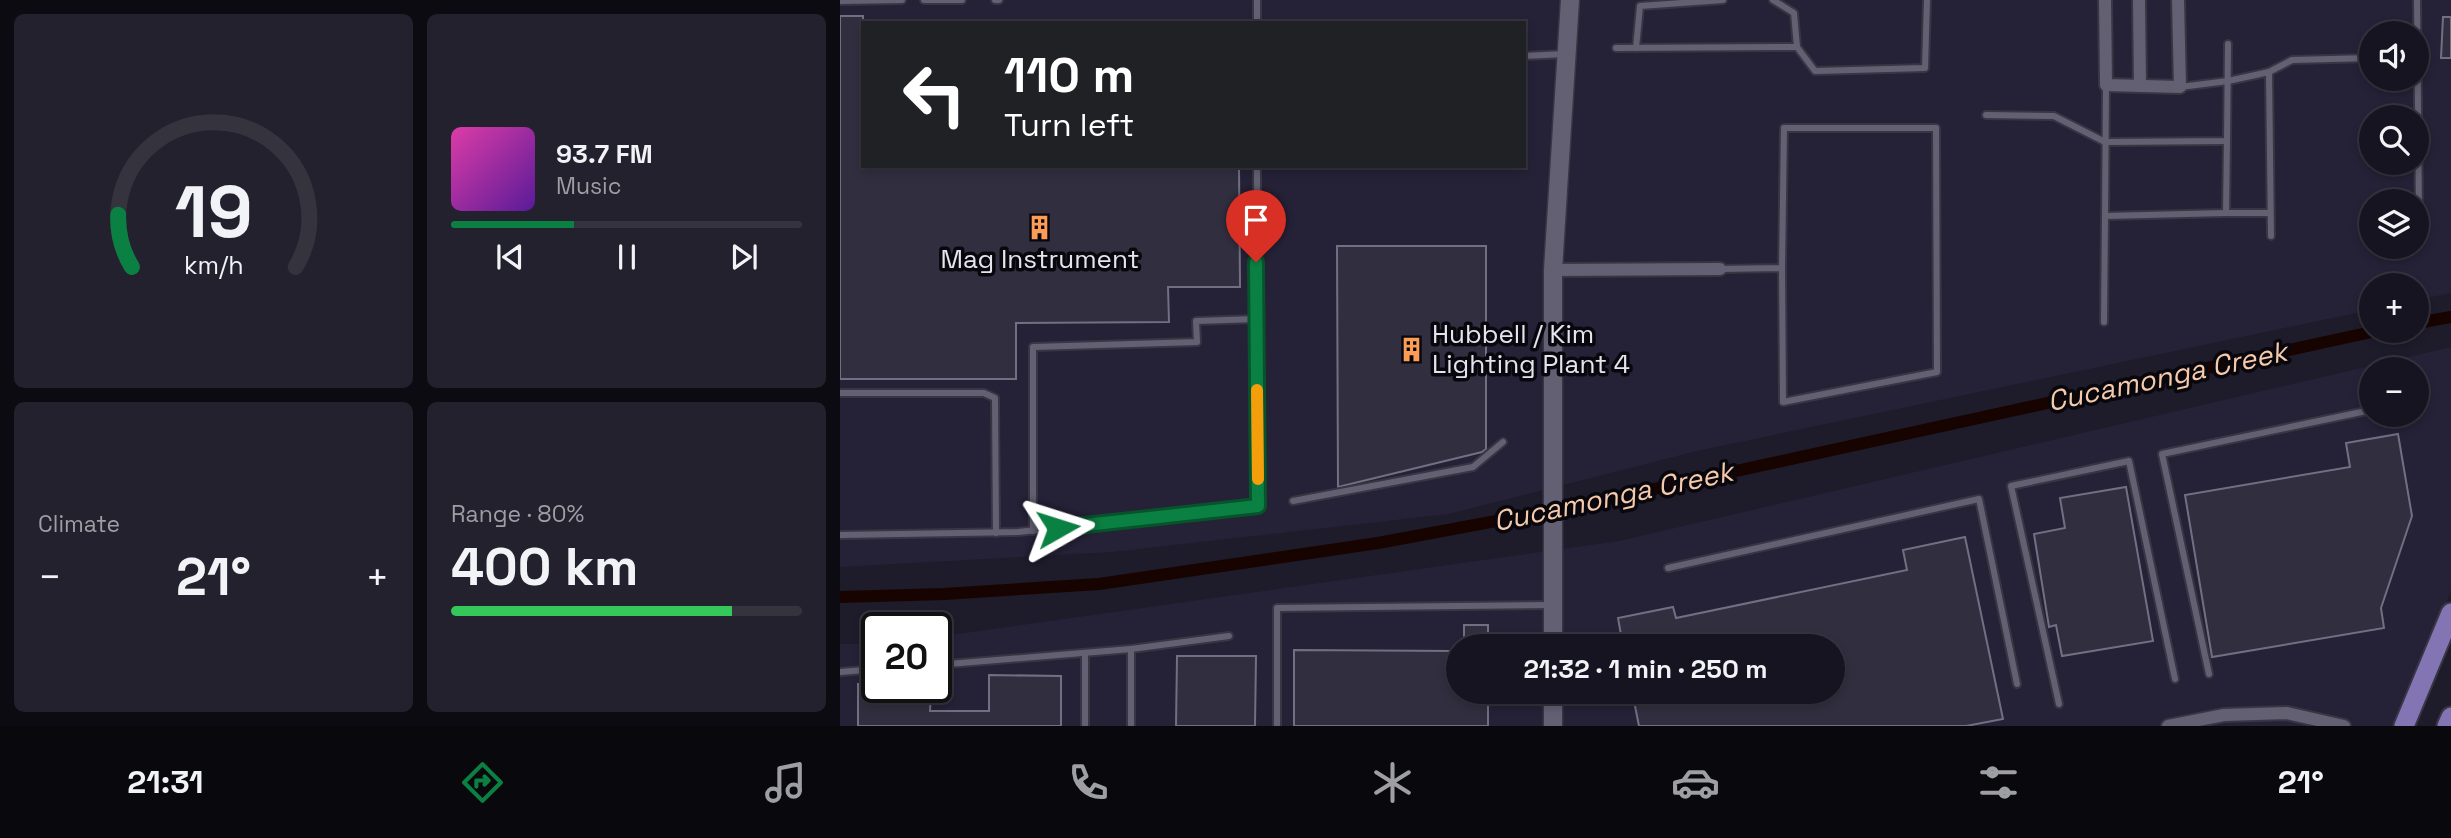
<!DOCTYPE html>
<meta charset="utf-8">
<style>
body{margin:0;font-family:"Space Grotesk",sans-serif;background:#23212d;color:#f1f3f6;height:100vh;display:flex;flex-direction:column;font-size:26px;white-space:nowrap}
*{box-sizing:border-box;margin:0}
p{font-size:23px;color:#9e9ea5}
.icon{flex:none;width:38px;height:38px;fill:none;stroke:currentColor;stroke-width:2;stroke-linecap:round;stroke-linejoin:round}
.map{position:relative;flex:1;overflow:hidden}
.sheet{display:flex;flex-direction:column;gap:14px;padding:14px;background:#0c0b12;width:840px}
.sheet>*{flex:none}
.guide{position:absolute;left:21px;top:21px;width:665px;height:147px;border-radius:0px;box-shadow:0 4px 10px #0003,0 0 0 2px #35333e;background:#202124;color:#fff;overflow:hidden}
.tools{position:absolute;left:1519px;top:21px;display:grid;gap:14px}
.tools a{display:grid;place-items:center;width:70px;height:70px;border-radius:50%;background:#161420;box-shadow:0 4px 10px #0003,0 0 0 2px #35333e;font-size:35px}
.speed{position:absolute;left:21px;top:612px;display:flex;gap:14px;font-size:35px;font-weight:700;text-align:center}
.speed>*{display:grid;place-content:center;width:91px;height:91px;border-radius:50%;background:#161420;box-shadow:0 4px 10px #0003,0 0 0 2px #35333e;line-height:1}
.speed .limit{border:4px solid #111;border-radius:10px;background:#fff;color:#111}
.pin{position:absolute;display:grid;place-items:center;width:60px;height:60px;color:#fff;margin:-72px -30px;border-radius:50% 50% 50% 0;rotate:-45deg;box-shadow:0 0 7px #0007}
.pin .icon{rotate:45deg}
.me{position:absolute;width:77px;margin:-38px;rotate:84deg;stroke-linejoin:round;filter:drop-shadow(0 0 5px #0008)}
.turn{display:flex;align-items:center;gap:24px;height:147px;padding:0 28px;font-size:32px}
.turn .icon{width:91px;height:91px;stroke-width:2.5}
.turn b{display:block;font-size:49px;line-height:60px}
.big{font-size:52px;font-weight:600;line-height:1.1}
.sheet .widget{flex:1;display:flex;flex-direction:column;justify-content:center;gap:10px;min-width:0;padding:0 24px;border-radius:10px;background:#23212d}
.sheet .dial{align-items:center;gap:0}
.dial svg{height:182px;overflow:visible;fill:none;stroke:#35333e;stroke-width:7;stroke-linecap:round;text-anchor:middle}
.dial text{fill:#f1f3f6;stroke:none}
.song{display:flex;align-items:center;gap:21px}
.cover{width:84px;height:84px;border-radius:10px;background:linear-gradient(135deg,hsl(320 70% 55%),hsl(270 70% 35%))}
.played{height:7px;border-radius:4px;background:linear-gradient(90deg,#0b8043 35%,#35333e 35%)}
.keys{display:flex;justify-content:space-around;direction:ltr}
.heat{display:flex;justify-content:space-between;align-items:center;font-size:38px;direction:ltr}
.charge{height:10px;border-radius:5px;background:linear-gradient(90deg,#34c759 80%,#35333e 0)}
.sheet .tiles{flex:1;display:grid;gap:14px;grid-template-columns:repeat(2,1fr)}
.trip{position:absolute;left:606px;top:634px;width:399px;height:70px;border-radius:35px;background:#161420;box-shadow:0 4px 10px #0003,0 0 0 2px #35333e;font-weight:600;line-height:70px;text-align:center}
.tabs{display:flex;height:112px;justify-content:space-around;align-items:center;background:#09080d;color:#9e9ea5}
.tabs .icon{width:49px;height:49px}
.tabs .active{color:#0b8043}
.tabs b{font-size:32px;color:#f1f3f6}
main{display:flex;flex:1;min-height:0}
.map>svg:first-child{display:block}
</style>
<main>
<section class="sheet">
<div class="tiles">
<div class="widget dial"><svg viewBox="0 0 100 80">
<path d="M14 69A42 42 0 1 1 86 69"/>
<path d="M14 69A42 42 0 0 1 8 46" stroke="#0b8043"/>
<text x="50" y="56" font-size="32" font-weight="700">19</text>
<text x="50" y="72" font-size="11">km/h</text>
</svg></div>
<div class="widget">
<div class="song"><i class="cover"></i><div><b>93.7 FM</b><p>Music</p></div></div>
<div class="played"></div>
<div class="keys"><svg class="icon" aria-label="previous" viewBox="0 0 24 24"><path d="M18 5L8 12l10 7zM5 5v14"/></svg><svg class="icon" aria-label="pause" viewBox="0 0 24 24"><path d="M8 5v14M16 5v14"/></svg><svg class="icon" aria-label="next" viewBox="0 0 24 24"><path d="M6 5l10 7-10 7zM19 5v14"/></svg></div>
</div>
<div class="widget"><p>Climate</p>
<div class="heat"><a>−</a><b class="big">21°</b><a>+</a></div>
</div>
<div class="widget"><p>Range · 80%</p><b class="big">400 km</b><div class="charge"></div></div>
</div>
</section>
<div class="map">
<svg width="1611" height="726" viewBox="0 0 1611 726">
<rect width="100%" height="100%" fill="#1e1b2b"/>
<!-- built -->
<g fill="#252137" fill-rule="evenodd">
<path d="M0,0H1611V293L1577,300V285H1531V310L857,451L609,514L272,552L0,567ZM23,23H684V166H23ZM1531,33H1577V79H1531ZM1531,117H1577V163H1531ZM1531,201H1577V247H1531Z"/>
<path d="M1611,347V591L1555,726H0V644H37V688H96V637L779,541ZM1531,369H1577V415H1531ZM618,646H992V691H618Z"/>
</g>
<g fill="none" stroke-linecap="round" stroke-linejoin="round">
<!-- canal -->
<g stroke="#170400" stroke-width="12">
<path d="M1577,323L1611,317"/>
<path d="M0,597L104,594L259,584L538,543L741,505L1536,331"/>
</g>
</g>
<!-- building -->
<g fill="#312e3f" stroke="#726f83" stroke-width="2">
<path d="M0,16H23V166H399L400,287H328L329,322L176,323V379H0Z"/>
<path d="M1603,17H1611V58H1601Z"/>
<path d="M497,246H646V449L642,452L498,487Z"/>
<path d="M1558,434L1572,516L1541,608L1544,628L1372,657L1345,495L1510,467L1506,443Z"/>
<path d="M1286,487L1313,641L1222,656L1216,625L1209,627L1194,534L1225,528L1220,498Z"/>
<path d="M1125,537L1163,719L1126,726H799L792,691H992V646H783L778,618L833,607L836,618L1067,570L1063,550Z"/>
<rect x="624" y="625" width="24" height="21"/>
<path d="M454,650L618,651V691H648V726H454Z"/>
<path d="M337,656H416L415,726H336Z"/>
<path d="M149,675L221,676V726H18V684H37V688H91L90,711H149Z"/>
</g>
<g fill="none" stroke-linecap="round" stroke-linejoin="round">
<defs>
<g id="lane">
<path d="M84,0H122"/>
<path d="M155,0H159"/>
<path d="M933,0L954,13L957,47L975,71L1085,68L1087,0"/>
<path d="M1577,0L1579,215"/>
<path d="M0,1L62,0"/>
<path d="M417,23V0"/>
<path d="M776,48L957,47"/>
<path d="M796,48L800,6L883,0"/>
<path d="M684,56L725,54"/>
<path d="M1429,72L1452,60L1531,58"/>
<path d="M1340,87L1388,81L1429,72L1431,236"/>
<path d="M1146,115L1214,116L1265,142L1387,141L1388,44"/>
<path d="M1387,141L1386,213H1430"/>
<path d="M1265,216L1266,85"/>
<path d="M880,269L942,268L943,402L1097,372L1096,128H944L942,268"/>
<path d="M1264,322L1265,216L1386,213"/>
<path d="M0,393H144L155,398L156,533"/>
<path d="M453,501L633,467L663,442"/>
<path d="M193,531V347L357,342L356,321L416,319"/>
<path d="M0,535L178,532L418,506L417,166"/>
<path d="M828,568L1139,499L1177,684"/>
<path d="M96,665L291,649"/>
<path d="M0,672L37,669"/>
<path d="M1369,674L1322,454L1531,410"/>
<path d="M1219,704L1171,486L1289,461L1335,679"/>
<path d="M245,726V653"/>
<path d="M291,726V649L389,636"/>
<path d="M437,726V608L713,605"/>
</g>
<g id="street">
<path d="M1265,0L1266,85L1340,87L1338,0"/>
<path d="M1299,0L1300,86"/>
<path d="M713,270L880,269"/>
<path d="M1328,726L1384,715L1447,713L1504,726"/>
</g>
<g id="secondary">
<path d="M713,646V270L730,0"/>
<path d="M713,726V691"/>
</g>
<g id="primary">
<path d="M1564,726L1611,613"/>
<path d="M1607,726L1611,717"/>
</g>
</defs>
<!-- lane casing -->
<use href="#lane" stroke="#393643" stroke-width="10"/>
<!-- street casing -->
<use href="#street" stroke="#393643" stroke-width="16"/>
<!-- secondary casing -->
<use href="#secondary" stroke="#393643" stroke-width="21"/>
<!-- primary casing -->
<use href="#primary" stroke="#393643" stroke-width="23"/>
<!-- lane -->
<use href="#lane" stroke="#636073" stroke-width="6"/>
<!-- street -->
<use href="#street" stroke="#636073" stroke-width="12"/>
<!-- secondary -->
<use href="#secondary" stroke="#636073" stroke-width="18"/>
<!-- primary -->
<use href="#primary" stroke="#8375b3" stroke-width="19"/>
</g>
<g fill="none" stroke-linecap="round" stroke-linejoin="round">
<defs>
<path id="route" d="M218,528L418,506L416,262"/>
</defs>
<!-- route casing -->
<use href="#route" stroke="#07532c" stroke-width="18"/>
<!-- route -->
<use href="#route" stroke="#0b8043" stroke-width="12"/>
<!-- slow -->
<path stroke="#f59e0b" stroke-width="12" d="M417,390L418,479"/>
</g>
<!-- icons -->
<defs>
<symbol id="building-bare" viewBox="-9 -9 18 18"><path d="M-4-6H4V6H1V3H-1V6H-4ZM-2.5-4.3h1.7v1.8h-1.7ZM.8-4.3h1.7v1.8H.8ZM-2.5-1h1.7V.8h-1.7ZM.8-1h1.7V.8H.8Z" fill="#fd9d55" stroke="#08070d" stroke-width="2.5" paint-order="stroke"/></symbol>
</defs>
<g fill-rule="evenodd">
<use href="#building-bare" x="182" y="210" width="35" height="35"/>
<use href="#building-bare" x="554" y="332" width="35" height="35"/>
</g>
<g text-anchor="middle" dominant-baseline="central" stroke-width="7" stroke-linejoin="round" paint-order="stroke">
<!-- poi labels -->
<g font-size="26" fill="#e5e3ee" stroke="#08070d">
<text x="200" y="259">Mag Instrument</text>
<text x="592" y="334" text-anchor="start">Hubbell / Kim<tspan x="592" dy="30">Lighting Plant 4</tspan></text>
</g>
<!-- water labels -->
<g font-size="28" font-style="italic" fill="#f6c9ab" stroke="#08070d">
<text transform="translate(1327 376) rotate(-12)">Cucamonga Creek</text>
<text transform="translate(773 496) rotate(-12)">Cucamonga Creek</text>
</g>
</g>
</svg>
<div class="tools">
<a><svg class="icon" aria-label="sound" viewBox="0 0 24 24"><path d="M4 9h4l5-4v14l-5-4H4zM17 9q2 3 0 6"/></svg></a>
<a><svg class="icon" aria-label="search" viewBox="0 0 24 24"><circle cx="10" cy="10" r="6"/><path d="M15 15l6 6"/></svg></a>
<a><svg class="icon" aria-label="layers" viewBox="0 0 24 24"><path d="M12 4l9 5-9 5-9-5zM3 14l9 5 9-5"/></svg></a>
<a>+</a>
<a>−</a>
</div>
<div class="speed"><div class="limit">20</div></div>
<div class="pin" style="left:416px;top:262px;background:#d93025"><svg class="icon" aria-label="arrive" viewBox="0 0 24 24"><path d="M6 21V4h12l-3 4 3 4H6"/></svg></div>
<svg class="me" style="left:218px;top:528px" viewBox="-20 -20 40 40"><path d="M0-17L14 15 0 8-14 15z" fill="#0b8043" stroke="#fff" stroke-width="4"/></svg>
<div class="trip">21:32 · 1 min · 250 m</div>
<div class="guide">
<div class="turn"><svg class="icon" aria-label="left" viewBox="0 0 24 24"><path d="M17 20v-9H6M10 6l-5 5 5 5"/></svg><div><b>110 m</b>Turn left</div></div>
</div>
</div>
</main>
<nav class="tabs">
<b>21:31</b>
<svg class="icon active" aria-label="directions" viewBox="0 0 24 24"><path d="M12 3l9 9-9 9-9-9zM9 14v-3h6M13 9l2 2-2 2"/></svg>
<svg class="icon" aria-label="music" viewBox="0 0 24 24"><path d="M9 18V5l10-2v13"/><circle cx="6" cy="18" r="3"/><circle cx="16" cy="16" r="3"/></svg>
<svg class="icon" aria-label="phone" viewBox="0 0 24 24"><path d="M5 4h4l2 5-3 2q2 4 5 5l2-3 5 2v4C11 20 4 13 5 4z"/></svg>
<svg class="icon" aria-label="climate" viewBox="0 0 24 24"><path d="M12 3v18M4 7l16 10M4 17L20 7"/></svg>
<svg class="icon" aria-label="car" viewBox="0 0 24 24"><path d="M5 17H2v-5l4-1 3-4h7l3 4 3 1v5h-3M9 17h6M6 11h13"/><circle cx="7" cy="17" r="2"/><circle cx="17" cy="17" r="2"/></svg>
<svg class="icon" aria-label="filters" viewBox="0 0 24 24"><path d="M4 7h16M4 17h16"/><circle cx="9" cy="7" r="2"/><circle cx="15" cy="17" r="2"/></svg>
<b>21°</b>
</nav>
